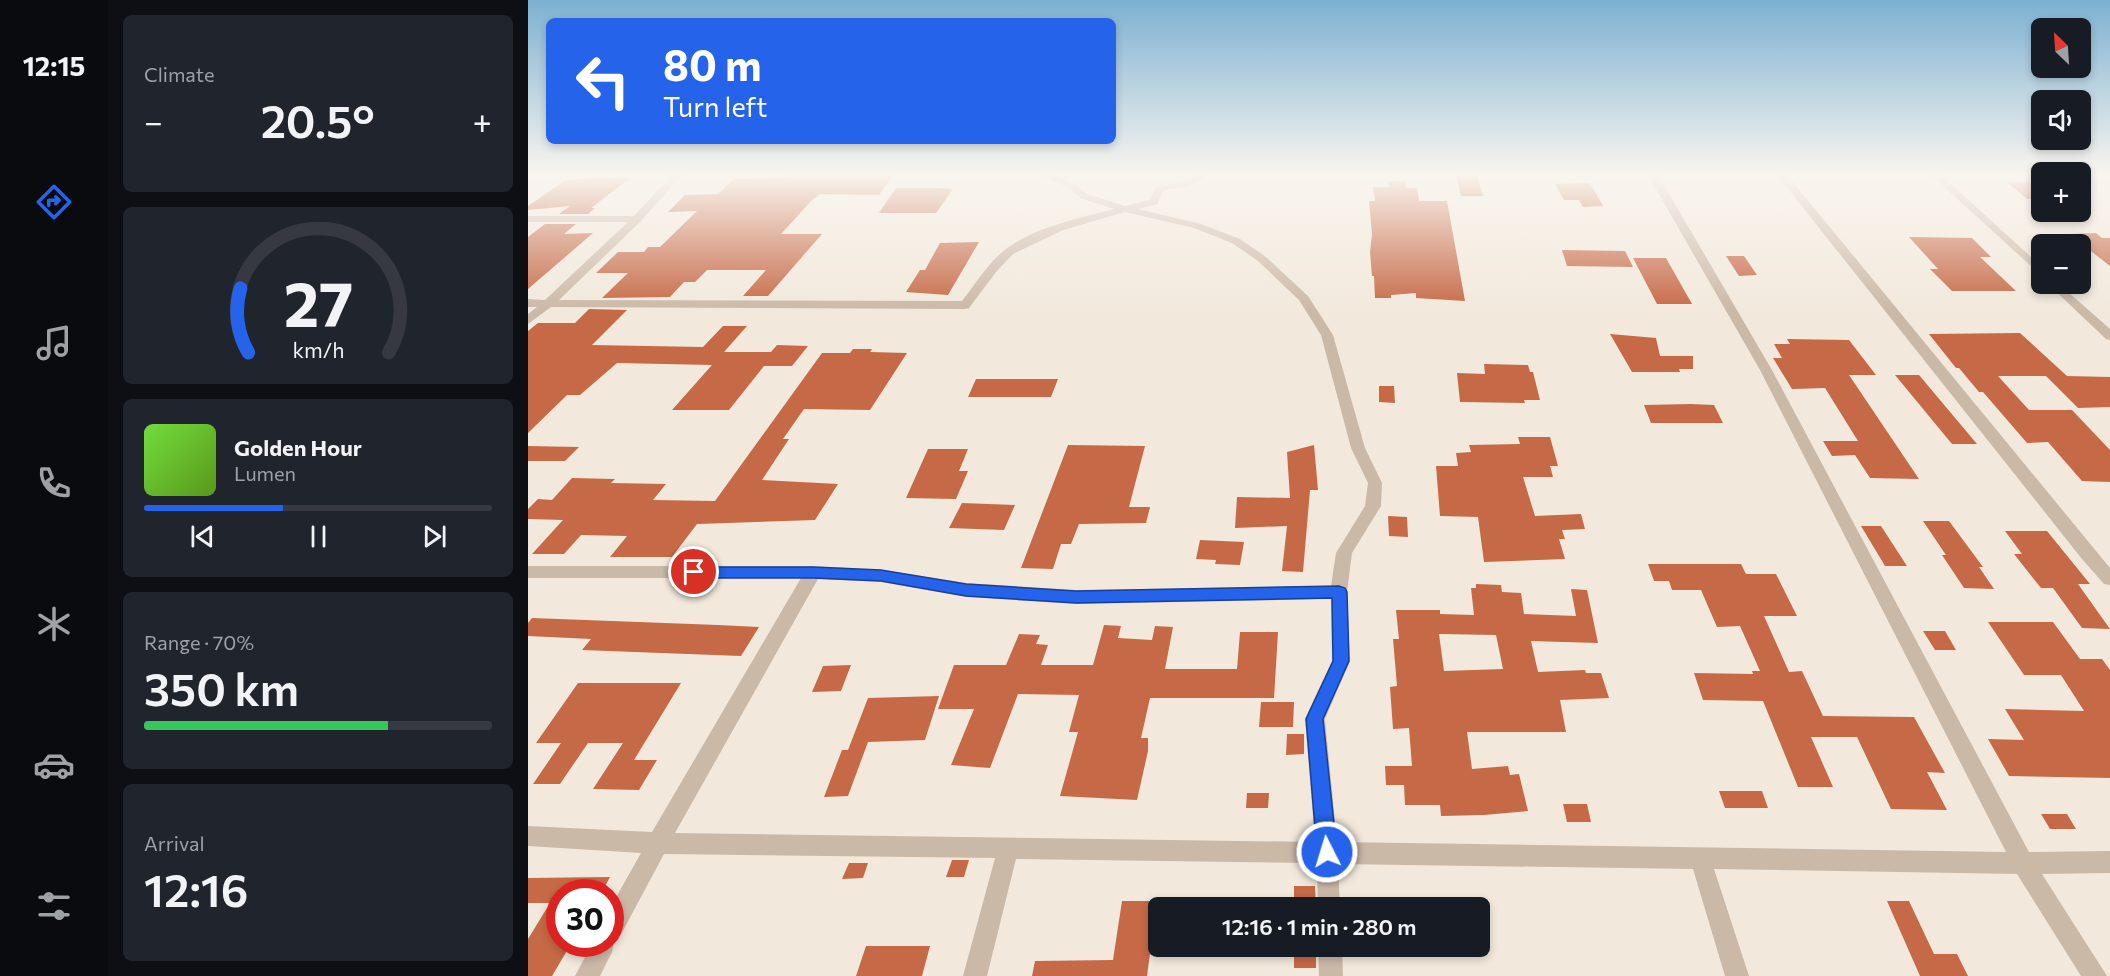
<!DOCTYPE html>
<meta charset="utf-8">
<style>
body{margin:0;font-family:Commissioner,sans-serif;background:#20242c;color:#f1f3f6;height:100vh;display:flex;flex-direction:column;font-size:22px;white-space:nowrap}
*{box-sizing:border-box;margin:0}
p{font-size:20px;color:#9ea1a6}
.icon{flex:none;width:33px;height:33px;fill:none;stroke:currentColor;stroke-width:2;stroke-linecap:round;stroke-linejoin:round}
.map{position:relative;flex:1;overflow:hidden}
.sheet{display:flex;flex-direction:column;gap:15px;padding:15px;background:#0d0f14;width:420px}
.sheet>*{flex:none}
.top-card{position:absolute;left:18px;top:18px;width:570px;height:126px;border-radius:9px;box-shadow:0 3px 9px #0003;background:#2563eb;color:#fff;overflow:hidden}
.needle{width:39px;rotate:335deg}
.tools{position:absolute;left:1503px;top:18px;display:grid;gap:12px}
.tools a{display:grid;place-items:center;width:60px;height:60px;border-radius:9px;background:#171b24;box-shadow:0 3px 9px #0003;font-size:30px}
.speed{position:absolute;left:18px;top:879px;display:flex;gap:12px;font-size:30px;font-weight:700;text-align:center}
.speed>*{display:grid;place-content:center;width:78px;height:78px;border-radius:50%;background:#171b24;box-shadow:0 3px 9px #0003;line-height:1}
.speed .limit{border:9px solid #d22;background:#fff;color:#111}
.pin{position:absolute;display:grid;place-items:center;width:51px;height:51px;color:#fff;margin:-26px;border:3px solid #fff;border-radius:50%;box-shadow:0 2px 6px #0007}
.me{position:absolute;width:66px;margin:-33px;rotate:355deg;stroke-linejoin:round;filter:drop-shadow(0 0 4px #0008)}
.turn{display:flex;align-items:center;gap:21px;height:126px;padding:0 18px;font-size:27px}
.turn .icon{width:78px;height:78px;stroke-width:2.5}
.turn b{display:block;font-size:42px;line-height:51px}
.big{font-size:45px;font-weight:600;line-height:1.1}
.sheet .tile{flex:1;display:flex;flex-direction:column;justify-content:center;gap:9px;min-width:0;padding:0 21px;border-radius:9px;background:#20242c}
.sheet .dial{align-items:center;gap:0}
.dial svg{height:156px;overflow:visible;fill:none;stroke:#363941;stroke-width:7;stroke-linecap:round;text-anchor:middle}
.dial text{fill:#f1f3f6;stroke:none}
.song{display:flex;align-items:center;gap:18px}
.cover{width:72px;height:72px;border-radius:9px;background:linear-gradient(135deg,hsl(100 70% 55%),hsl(90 70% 35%))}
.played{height:6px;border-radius:3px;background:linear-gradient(90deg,#2563eb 40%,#363941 40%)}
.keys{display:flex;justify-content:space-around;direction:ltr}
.heat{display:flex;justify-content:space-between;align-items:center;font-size:33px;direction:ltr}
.charge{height:9px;border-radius:4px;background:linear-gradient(90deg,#34c759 70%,#363941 0)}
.trip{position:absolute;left:620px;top:897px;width:342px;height:60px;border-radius:9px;background:#171b24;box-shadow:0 3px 9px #0003;font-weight:600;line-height:60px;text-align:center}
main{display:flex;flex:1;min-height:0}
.tabs{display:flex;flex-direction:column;width:108px;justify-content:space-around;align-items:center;background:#090b0e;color:#9ea1a6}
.tabs .icon{width:42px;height:42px}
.tabs .current{color:#2563eb}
.tabs b{font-size:27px;color:#f1f3f6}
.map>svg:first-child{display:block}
</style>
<main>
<nav class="tabs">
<b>12:15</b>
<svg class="icon current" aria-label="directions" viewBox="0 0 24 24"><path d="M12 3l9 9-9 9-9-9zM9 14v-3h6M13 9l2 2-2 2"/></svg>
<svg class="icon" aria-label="music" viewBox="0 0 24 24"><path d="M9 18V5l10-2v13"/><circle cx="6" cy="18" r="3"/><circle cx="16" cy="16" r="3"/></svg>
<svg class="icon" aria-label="phone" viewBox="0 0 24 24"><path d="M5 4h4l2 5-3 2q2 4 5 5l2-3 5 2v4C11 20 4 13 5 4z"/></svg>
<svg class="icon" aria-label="climate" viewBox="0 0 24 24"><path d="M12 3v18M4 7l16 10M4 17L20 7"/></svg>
<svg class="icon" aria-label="car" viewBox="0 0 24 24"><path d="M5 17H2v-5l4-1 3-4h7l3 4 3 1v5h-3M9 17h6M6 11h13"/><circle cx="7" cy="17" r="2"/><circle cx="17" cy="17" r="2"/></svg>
<svg class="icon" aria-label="filters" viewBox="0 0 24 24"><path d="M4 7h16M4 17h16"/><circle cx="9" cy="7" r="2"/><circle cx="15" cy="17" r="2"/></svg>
</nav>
<section class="sheet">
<div class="tile"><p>Climate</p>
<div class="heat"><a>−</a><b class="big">20.5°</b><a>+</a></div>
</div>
<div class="tile dial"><svg viewBox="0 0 100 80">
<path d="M14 69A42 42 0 1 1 86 69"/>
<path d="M14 69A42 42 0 0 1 10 36" stroke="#2563eb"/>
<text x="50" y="56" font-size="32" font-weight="700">27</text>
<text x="50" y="72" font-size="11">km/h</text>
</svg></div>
<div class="tile">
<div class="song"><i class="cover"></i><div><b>Golden Hour</b><p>Lumen</p></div></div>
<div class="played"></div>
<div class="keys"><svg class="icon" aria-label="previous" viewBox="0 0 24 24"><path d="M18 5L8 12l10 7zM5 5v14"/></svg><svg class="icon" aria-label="pause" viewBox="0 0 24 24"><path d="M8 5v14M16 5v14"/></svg><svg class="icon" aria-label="next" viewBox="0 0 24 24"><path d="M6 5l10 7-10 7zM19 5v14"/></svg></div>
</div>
<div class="tile"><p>Range · 70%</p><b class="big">350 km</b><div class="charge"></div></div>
<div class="tile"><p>Arrival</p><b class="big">12:16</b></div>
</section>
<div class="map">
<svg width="1582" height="976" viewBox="0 0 1582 976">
<rect width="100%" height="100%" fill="#f2e9dc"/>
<!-- building -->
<g fill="#c66946" fill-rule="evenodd">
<path d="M263,175H365L351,195L292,194L284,200L253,234H294L240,296H215L238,270H179L167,282H156L142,297L74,298L100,273H68L90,252H116L120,247H132L169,211L140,212L157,195L190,194L206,179L248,178L260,177Z"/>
<path d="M928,175H949L955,196H933Z"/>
<path d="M81,177L102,178L63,208H67L60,214H31L42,206L0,210V206L38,180Z"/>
<path d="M860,181H877L878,188H889L891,201H919L937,301L888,298V293L863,295V298H847L846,276H844L842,252L844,234L841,201H847L845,187H861Z"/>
<path d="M1479,182H1514V199H1499Z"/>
<path d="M1062,183L1075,206L1055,207L1051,200H1036L1027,184Z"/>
<path d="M368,188H406L425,189L408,213H351Z"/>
<path d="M17,224H48L36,234L65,233L0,289V237Z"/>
<path d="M1568,233L1574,238H1582V266L1541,234Z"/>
<path d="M1381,237L1444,238L1463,257H1452L1488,291H1424L1402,269H1410Z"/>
<path d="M451,242L420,295L378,292L392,270H397L412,243Z"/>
<path d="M1034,250L1097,251L1105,267L1039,266Z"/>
<path d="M1198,256H1216L1229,275L1211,276Z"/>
<path d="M1105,258H1138L1164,304H1129Z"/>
<path d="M61,309L99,310L64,345L175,347L195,326H219L196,352H243L249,345L280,346L264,366H236L201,410H144L184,365L89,363L52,395H39L0,433V331L10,323H47Z"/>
<path d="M1492,333L1539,376L1582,377V407L1550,408L1518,376H1470L1501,410H1544L1582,450V482L1554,481L1520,442L1499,443L1455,392H1451L1431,368H1428L1401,334Z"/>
<path d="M1082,334L1128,338L1132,356H1165V369H1151L1152,372H1104Z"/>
<path d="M1259,339L1321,340L1348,375H1321L1391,479L1342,478L1327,455L1304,456L1295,441H1330L1297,388L1264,389L1245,358H1254L1246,344H1262Z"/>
<path d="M325,349H344L342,352L379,353L342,410L276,409L255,439H261L234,480L310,484L287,520L169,524L144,557H82L99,536L53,535L36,554H4L35,520L0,519V509L10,499L24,500L44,478L87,479L83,483L138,484L125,500L187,501L294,353H322Z"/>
<path d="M956,364L1000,365L1002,372H1005L1012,400H996L997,403L932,402L929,373L957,374Z"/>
<path d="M1367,375H1391L1449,444H1424Z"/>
<path d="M448,379H530L523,397H440Z"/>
<path d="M851,386H866L867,403L851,402Z"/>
<path d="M1163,404L1186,405L1195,423H1123L1116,405Z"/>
<path d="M990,437H1022L1030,466H1022L1025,477H995L1007,516L1053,514L1057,529L1034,530L1037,539H1031L1037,559L956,562L950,517L912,516L908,466H930L928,453L943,452L941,445L992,444Z"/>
<path d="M540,445L617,446L601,507H622L618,523L551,524L543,544H533L525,569L493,568Z"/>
<path d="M786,445L790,490H782L775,572L754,571L759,526L707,528L709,497L762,498L759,452Z"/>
<path d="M0,446L51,447L37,461H0Z"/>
<path d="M400,449H440L431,471H440L428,499L378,498Z"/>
<path d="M434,503L487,505L476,530L421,528Z"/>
<path d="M860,516L879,517L880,537L861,536Z"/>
<path d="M1395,521H1421L1455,567H1451L1466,589L1436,588L1414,555H1418Z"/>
<path d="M1333,526H1353L1379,566H1357Z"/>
<path d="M1477,531H1519L1562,584H1550L1582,629L1554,628L1525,588H1513L1486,554H1494Z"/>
<path d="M672,540L716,542L712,565L687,564L688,560L668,559Z"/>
<path d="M1120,564H1213L1218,574H1248L1269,616H1236L1261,672L1274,671L1295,716L1386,717L1417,773L1399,772L1419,810L1363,809L1329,737H1283L1305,787H1270L1235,701L1175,700L1166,673L1225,674L1224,671H1232L1212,626L1189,627L1173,590H1144L1141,581H1126Z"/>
<path d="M948,584L973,585L974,592L993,593L996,614L1048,616L1043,589L1059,590L1070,643L1003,641L1010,672L1057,670L1058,673H1073L1081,698L1032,700L1038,732H939L944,769L980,766L982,775L991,774L1000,811L956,815L913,816L912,805H877L876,785H858L857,766H884L881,728L865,729L862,687L869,686L865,639H871L868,610H912V614L946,615L943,588H948ZM911,634L968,635L975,669L916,671Z"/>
<path d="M4,618L190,625L231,627L213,656L54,650L63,639L0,636V623Z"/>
<path d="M1460,622H1525L1552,659H1574L1582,670V778L1481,776L1460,739L1496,740L1477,709L1556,711L1533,675H1496Z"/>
<path d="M576,625L593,626L590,638L624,640L627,626L645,627L637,669H709L712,632H750L746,698H622L613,738H620V751L609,800L532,796L550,732H541L551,695L490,694L462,768L423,765L446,709H410L426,665H478L491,634L512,635L508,644L520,645L513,665H565Z"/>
<path d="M1395,631H1417L1428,650H1407Z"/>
<path d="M323,665L313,691L284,692L295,666Z"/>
<path d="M50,683H153L106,760H129L111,790L65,789L95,743H60L32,784H5L33,743H8Z"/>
<path d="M411,696L397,740L340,742L320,796L296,797L314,750H320L340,698Z"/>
<path d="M733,702H766L765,727H731Z"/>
<path d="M759,734H776V754L758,755Z"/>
<path d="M1191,791H1234L1240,808H1197Z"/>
<path d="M719,793H741L740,808H718Z"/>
<path d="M1035,804H1059L1063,822H1039Z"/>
<path d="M1513,814H1539L1548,829H1522Z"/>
<path d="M424,860H441L436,877H418Z"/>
<path d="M321,863H340L335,878L314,879Z"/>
<path d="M82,877L74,892H32V944H43L24,976H0V939L22,903H0V878Z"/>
<path d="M766,886H787L788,908H766Z"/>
<path d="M594,901H629L619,976H504L507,961L585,960Z"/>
<path d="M1359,901H1381L1406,954H1429L1440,976H1392Z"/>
<path d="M338,946H402L394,976H328Z"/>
<rect x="766" y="948" width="22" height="20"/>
</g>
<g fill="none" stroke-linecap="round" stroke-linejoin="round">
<!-- minor -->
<g fill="#cbb9a8" fill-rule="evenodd">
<path d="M144,175H154L113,221L31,300L434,301C446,286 457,268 471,255C500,228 549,219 586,209L553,198L542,189L513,175H525L548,185L559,194L597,206L621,200L629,186L653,182L670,175H682L658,187L636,190L629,204L610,209L673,224L712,239L738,257L780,296L805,335L837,448L854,483L853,506L824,553L819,592L822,661L797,719L809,842L1478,852L1232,370L1120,175H1130L1244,370L1501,852L1582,851V873L1514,874L1579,976H1553L1489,874L1186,869L1221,976H1197L1165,869L810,864L812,908H790L789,863L488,859L459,976H435L467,858L136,854L90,940L86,942L84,952L72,976H47L64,944H82V908L113,853L0,846V826L124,832L273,578H0V566H285L353,570L438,583L548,590L803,586L808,553L837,506L840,483L823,448L793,335L771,300L730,261L704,243L666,228L597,212L535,230L485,254L468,272L441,308L437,309L23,307L0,324V314L9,307H0V299L17,300L100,222H0V216H106ZM290,579L353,582L438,597L548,604L803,599L804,661L777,719L787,842L147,833Z"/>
<path d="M1249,175H1259L1582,568V585L1576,584L1554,559Z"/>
<path d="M1403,175H1413L1514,267V276Z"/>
<path d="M1520,284H1531L1582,329V340L1578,339Z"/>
<path d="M790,946H814L815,976H791Z"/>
</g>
</g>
<!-- sky -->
<linearGradient id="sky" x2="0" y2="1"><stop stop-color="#7cb1d2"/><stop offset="0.56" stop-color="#f9f5ef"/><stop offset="1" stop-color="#f9f5ef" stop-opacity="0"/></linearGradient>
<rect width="1582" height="311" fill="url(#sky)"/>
<!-- route -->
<path fill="#2563eb" stroke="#184099" stroke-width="1.5" d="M166,567H285L353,570L438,584L548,591L811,586L817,588L819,592L821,661L795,719L809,852L806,859L799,862L792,859L789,852L778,719L805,661L804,598L548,603L438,596L353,581L285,578H166L161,576L159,572L161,568Z"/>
</svg>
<div class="tools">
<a><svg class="needle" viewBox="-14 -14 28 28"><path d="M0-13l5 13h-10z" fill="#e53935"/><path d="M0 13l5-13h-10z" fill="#9ea1a6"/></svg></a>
<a><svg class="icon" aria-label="sound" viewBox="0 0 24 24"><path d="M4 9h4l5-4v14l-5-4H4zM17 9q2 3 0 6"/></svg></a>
<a>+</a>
<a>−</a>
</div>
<div class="speed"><div class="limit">30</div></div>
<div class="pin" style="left:166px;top:572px;background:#d93025"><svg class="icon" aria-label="arrive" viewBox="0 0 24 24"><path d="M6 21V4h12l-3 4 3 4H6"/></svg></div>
<svg class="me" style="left:799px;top:852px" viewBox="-20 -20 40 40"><circle r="17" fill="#2563eb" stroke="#fff" stroke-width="3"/><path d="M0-11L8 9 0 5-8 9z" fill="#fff"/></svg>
<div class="trip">12:16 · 1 min · 280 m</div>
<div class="top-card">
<div class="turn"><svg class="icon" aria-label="left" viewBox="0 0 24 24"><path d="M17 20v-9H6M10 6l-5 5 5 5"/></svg><div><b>80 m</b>Turn left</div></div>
</div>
</div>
</main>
